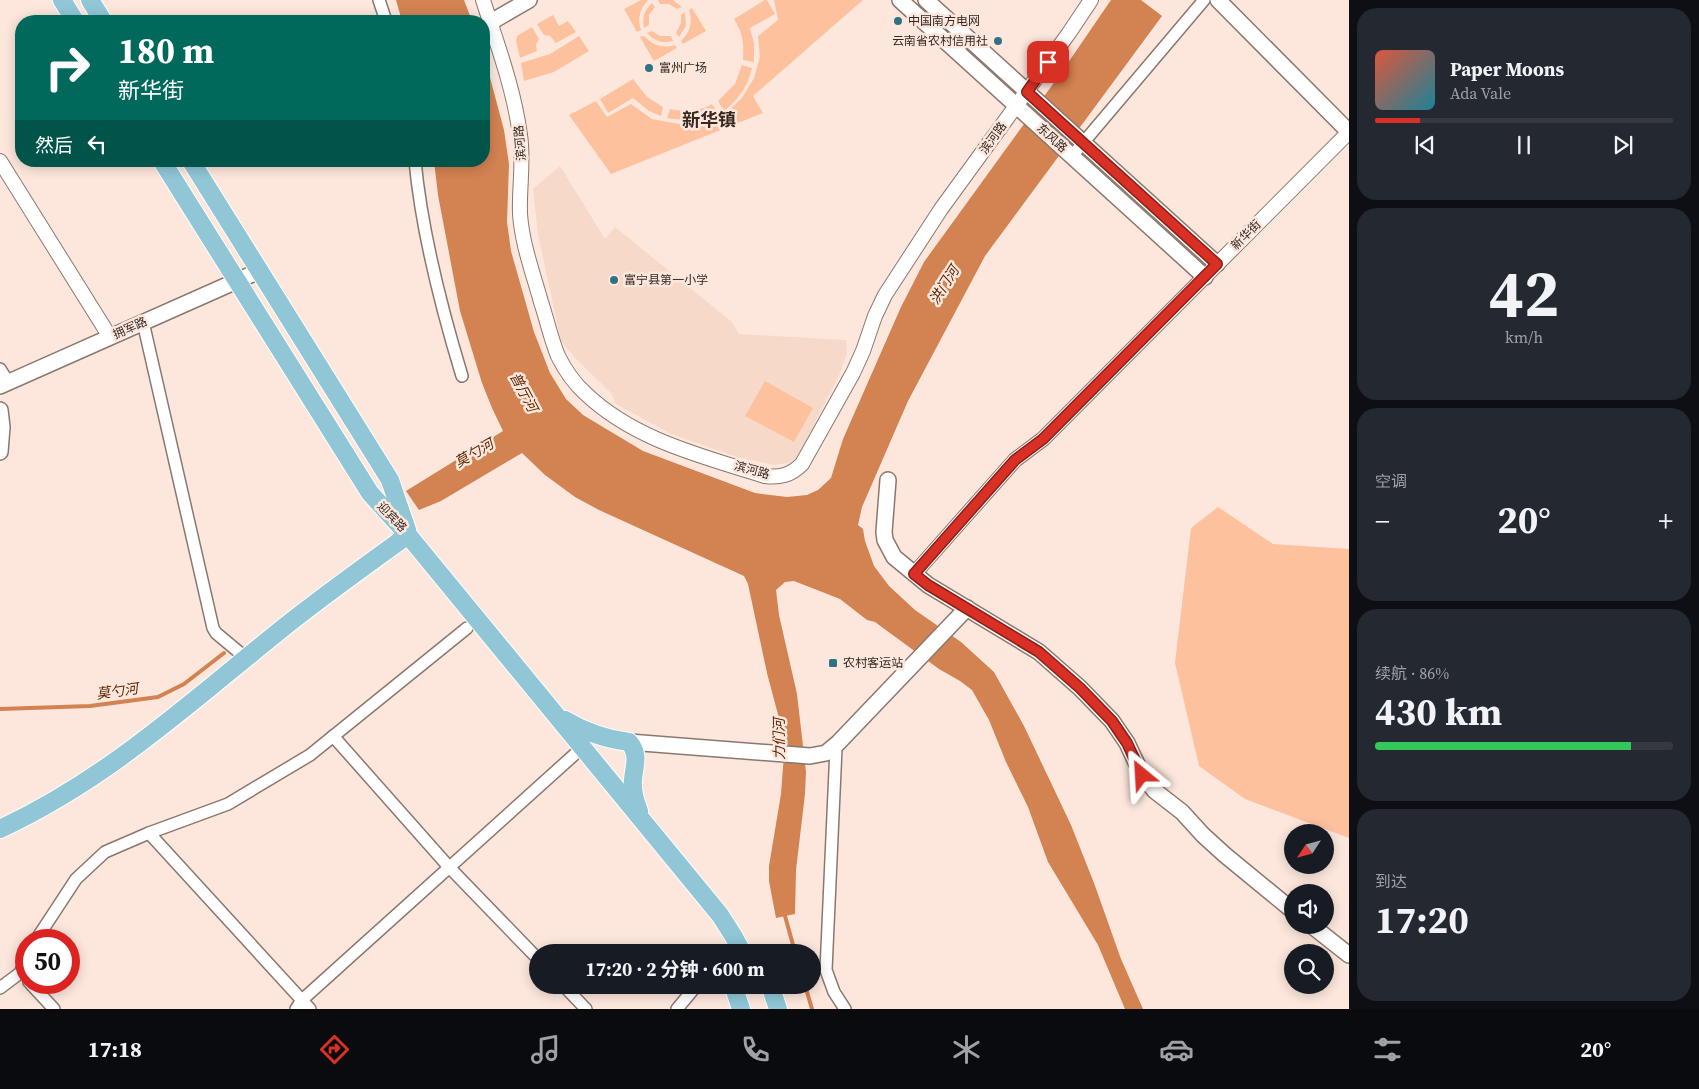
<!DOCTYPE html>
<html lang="zh">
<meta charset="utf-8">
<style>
body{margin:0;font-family:"Source Serif 4","Noto Sans SC",serif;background:#242831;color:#f1f3f6;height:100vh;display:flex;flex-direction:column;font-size:19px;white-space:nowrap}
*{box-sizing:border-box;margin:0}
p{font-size:16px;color:#9ea1a6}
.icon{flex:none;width:28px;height:28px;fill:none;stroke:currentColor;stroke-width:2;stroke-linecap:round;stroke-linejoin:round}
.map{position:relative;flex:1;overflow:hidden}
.panel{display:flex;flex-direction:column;gap:8px;padding:8px;background:#0d0f14;width:350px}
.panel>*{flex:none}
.hud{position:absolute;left:15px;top:15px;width:475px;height:152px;border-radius:20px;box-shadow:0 2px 12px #0003;background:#00695c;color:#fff;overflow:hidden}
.needle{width:32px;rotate:234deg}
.buttons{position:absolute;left:1284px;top:824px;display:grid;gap:10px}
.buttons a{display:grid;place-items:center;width:50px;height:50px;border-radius:50%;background:#171b24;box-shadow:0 2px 12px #0003;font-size:25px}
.speed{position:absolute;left:15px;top:929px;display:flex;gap:10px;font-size:25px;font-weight:700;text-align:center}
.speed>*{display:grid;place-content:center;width:65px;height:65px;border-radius:50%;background:#171b24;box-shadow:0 2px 12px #0003;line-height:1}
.speed .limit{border:8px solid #d22;background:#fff;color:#111}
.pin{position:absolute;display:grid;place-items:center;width:42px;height:42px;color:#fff;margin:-21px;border-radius:10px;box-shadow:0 2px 8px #0006}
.me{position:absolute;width:55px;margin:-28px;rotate:333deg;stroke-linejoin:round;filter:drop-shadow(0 0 4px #0008)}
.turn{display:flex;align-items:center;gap:18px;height:105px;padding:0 20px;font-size:22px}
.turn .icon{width:65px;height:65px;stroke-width:2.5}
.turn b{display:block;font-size:35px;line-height:42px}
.then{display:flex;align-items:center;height:48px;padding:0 20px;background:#0003;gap:10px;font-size:19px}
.big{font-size:38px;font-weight:700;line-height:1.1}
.panel .tile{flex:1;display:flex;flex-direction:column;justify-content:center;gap:8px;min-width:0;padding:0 18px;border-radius:20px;background:#242831}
.panel .dial{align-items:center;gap:0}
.dial b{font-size:65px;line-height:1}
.song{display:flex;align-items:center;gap:15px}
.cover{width:60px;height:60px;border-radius:8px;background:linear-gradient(135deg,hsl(10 70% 55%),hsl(190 70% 35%))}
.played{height:5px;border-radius:2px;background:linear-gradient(90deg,#d93025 15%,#363941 15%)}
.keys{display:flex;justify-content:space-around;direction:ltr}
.heat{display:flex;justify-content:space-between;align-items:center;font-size:28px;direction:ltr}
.charge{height:8px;border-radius:4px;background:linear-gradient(90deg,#34c759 86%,#363941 0)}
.trip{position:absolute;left:529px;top:944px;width:292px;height:50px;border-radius:25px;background:#171b24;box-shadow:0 2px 12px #0003;font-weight:700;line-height:50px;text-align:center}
.dock{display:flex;height:80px;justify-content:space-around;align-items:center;background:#090b0e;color:#9ea1a6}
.dock .icon{width:35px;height:35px}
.dock .on{color:#d93025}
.dock b{font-size:22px;color:#f1f3f6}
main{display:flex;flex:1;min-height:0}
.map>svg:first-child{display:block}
</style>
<main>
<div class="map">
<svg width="1349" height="1009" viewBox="0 0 1349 1009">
<rect width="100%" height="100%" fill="#fde7dc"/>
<!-- built -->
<path fill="#f6d9c9" d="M560,166L605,239L615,227L732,322L739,334L846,340L847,353L838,378L796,459L788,463L774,465L737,457L671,434L616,404L611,393L578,361L561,341L538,235L533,189Z"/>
<!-- green -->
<g fill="#fec19e">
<path d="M641,0H648C640,9 637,18 641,30L637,32L624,9Z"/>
<path d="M658,0H673L682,7L677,9L669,4H660Z"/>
<path d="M765,0H767L775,14L750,28L754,43V62L743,60C744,44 743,33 734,19Z"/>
<path d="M774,0H863L753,96L763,113L611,174L569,115L596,101L607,117L631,104L652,119L679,124L700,123L725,114L742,98L754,78L760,57L758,36L778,20Z"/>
<path d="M652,3L655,7L649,15V25L644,28C642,18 644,10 652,3Z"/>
<path d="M692,8L706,31L683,44L681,41C690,33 693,22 689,10Z"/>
<path d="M685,12L686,26L679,37L676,33L681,23V15Z"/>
<path d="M553,15L559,26L568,21L576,32L556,43L550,36L544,35L537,24Z"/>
<path d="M532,27L539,39L536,45L537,51L520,58L516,41L517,36Z"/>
<path d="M652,31L660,36H671L673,41C663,44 654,41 647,33Z"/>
<path d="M579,36L589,51L554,72L524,81L521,63L550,54Z"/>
<path d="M644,36C652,45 663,49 675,45L677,48L654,61L640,37Z"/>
<path d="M742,65L752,68C748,86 739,99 724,111L718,101L735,84Z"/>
<path d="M633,79L647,97L663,107L661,116L649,111L633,98L608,113L600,99Z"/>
<path d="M712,104L718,114C701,120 685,121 667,118L670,109C684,112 699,112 712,104Z"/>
<path d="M765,381L813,408L794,442L745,416Z"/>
<path d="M1218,507L1273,544L1349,549V838L1245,799L1199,766L1175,663L1191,528Z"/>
</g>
<!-- water -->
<g fill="#d38251">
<path d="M396,0H464L472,21H402Z"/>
<path d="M1111,0H1141L1162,16L985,256L908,401L862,507L858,525L863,529L865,541L874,566L889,586L915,610L961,642L994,672L1024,726L1071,825L1094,883L1121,959L1143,1009H1125L1098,945L1048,862L1028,807L1006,762L989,720L972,690L960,681L939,669L875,622L867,620L840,599L794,581L785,582L776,590L779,615L797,694L806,772L805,794L796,870L795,914L776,918L769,881V866L781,794L785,741L767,673L748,584L744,576L599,510L575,497L545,475L522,453L441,501L419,510L406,491L503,431L492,408L482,383L460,311L438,195L434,161H484V55L504,130L509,164L507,222L511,251L534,332L550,373L566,399L583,415L643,451L755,493L787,497L807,495L818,490L831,478L843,439L901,307L924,262L1061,73Z"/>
</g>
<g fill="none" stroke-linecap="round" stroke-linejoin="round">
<!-- stream -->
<g stroke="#d38251" stroke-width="4">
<path d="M0,709L90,706L158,697L184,684L224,653"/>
<path d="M785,911V916L795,952"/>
<path d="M805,985L812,1009"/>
</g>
<defs>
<g id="minor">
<path d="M379,0L386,21"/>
<path d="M1072,156L1204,0"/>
<path d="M415,161C422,234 441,307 462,376"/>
<path d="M143,322L213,628L216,633L246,658"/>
<path d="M0,369L8,382"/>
<path d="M333,736L449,867L538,959"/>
<path d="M836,748L826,970L834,992L845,1009"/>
<path d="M36,940L76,879L105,852L149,833"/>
<path d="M29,982L54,1009"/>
<path d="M563,985L586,1009"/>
<path d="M0,988L20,973L26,960"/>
<path d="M296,1009L302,1000L575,754"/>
<path d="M310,1009L149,833L228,804L310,755L467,628"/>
<path d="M677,1009L697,985"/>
</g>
<g id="tertiary">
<path d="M483,0C497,44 514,89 520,135C524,161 519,188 520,214C522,244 533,273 541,302C547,320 551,339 558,356C565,370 574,383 585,393C634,440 702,456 765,476C780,478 791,475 802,464L853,373L863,351L875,316L885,295L941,209L1069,33L1091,0"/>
<path d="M0,161L110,337"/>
<path d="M914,574L1015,460L1043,439L1349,132"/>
</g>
<g id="secondary">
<path d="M900,0L1205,277"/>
<path d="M926,0L1217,264"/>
<path d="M1218,0L1349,132"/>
<path d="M484,26L529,0"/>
<path d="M0,386L259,271"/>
<path d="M0,410L2,427L0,452"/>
<path d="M888,480L884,532L885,540L894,557L928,585L1039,652L1080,688L1112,721L1127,743L1142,775L1155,791L1182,812L1203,835L1225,855L1292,910"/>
<path d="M629,742L810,756L826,753L838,743L967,608"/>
<path d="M1311,925L1349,955"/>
</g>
<g id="primary">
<path d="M62,0L75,21"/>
<path d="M90,0L103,21"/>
<path d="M162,161L370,493L408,535L720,915L734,937L742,952"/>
<path d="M191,161L390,480L407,530"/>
<path d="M565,720C585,732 605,739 629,742C640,755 634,765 633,780C632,791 635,801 639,811"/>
<path d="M0,829C107,779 186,706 278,632C320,598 364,567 408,535"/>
<path d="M739,985L736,994L741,1009"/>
<path d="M770,985L778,1009"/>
</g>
</defs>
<!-- minor casing -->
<use href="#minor" stroke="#8b786d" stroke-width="14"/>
<!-- tertiary casing -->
<use href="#tertiary" stroke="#8b786d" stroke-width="16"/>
<!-- secondary casing -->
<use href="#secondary" stroke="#8b786d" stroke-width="18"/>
<!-- primary casing -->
<use href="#primary" stroke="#fff" stroke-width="20"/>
<!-- minor -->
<use href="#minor" stroke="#fff" stroke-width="11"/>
<!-- tertiary -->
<use href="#tertiary" stroke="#fff" stroke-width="14"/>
<!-- secondary -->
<use href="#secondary" stroke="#fff" stroke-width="15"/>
<!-- primary -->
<use href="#primary" stroke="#90c6d6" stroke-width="18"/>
</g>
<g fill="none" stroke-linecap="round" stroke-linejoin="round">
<defs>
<path id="route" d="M1048,62L1027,92L1217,264L1043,439L1015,460L914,574L928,585L1039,652L1080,688L1112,721L1127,743L1142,775"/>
</defs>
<!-- route casing -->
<use href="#route" stroke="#8d1f18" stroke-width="12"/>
<!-- route -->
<use href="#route" stroke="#d93025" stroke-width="9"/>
</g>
<!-- markers -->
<g fill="#307184" stroke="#fde7dc" stroke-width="2">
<circle cx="898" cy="21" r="5"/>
<circle cx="998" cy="41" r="5"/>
<circle cx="649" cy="68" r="5"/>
<circle cx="614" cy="280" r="5"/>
<rect x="828" y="658" width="10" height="10" rx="2.5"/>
</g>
<g text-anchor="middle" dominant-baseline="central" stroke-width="5" stroke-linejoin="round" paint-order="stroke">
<!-- poi labels -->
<g font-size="12" fill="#302824" stroke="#fde7dc" text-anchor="start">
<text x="908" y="21">中国南方电网</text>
<text x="988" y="41" text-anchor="end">云南省农村信用社</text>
<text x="659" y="68">富州广场</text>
<text x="624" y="280">富宁县第一小学</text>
<text x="843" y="663">农村客运站</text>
</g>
<!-- street labels -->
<g font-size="12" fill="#302824" stroke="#fde7dc">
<text transform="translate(993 138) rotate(-54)">滨河路</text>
<text transform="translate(1052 138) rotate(42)">东风路</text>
<text transform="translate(520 143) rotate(-95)">滨河路</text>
<text transform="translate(1246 235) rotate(-45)">新华街</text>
<text transform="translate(130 328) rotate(-24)">拥军路</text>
<text transform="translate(752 470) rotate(15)">滨河路</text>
<text transform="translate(392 517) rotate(46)">迎宾路</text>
</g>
<!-- water labels -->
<g font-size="14" font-style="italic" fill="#582500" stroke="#fde7dc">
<text transform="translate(944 285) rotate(-58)">洪门河</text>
<text transform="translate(524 392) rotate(62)">普厅河</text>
<text transform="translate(474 453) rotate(-30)">莫勺河</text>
<text transform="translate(117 691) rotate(-8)">莫勺河</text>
<text transform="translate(779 739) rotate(-91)">力们河</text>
</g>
<!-- district labels -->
<g font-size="18" font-weight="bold" fill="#38281f" stroke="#fde7dc">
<text x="709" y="119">新华镇</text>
</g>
</g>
</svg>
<div class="buttons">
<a><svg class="needle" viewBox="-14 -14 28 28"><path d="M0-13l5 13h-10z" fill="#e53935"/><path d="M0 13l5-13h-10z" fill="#9ea1a6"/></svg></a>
<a><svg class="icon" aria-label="sound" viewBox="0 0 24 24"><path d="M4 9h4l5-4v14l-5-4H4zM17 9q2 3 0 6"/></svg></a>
<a><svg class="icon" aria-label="search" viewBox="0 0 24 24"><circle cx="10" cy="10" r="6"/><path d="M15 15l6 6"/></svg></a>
</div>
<div class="speed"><div class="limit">50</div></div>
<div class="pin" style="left:1048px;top:62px;background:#d93025"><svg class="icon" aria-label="arrive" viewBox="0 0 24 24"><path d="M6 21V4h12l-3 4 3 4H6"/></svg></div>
<svg class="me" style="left:1142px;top:775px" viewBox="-20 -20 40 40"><path d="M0-17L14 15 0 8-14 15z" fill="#d93025" stroke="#fff" stroke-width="4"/></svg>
<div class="trip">17:20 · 2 分钟 · 600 m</div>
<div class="hud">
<div class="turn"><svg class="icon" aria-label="right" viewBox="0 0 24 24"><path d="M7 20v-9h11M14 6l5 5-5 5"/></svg><div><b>180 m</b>新华街</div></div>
<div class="then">然后<svg class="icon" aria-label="left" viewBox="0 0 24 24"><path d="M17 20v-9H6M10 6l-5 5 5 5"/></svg></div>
</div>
</div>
<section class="panel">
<div class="tile">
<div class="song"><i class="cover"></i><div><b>Paper Moons</b><p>Ada Vale</p></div></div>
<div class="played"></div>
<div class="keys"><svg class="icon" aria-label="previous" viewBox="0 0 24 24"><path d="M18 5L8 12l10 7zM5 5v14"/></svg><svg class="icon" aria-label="pause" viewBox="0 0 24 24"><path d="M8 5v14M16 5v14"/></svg><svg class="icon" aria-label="next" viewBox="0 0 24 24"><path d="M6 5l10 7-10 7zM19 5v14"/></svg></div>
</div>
<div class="tile dial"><b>42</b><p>km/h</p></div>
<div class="tile"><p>空调</p>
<div class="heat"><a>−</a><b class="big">20°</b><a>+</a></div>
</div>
<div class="tile"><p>续航 · 86%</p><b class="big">430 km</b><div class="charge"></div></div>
<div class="tile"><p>到达</p><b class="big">17:20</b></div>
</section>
</main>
<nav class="dock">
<b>17:18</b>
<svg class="icon on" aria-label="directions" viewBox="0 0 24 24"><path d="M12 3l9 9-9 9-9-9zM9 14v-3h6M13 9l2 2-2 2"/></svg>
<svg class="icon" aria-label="music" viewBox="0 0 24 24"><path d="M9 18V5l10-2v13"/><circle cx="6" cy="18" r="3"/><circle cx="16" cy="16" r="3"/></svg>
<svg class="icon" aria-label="phone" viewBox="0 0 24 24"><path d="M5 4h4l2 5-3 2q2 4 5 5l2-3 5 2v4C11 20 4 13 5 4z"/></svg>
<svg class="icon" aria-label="climate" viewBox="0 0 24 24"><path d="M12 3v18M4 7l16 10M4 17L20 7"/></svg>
<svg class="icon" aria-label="car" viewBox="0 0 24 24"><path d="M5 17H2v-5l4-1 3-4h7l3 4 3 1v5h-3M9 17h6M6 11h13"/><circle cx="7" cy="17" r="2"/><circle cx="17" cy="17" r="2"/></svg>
<svg class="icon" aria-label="filters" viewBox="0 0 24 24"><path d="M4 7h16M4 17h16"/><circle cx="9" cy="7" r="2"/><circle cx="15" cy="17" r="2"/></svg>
<b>20°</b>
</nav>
